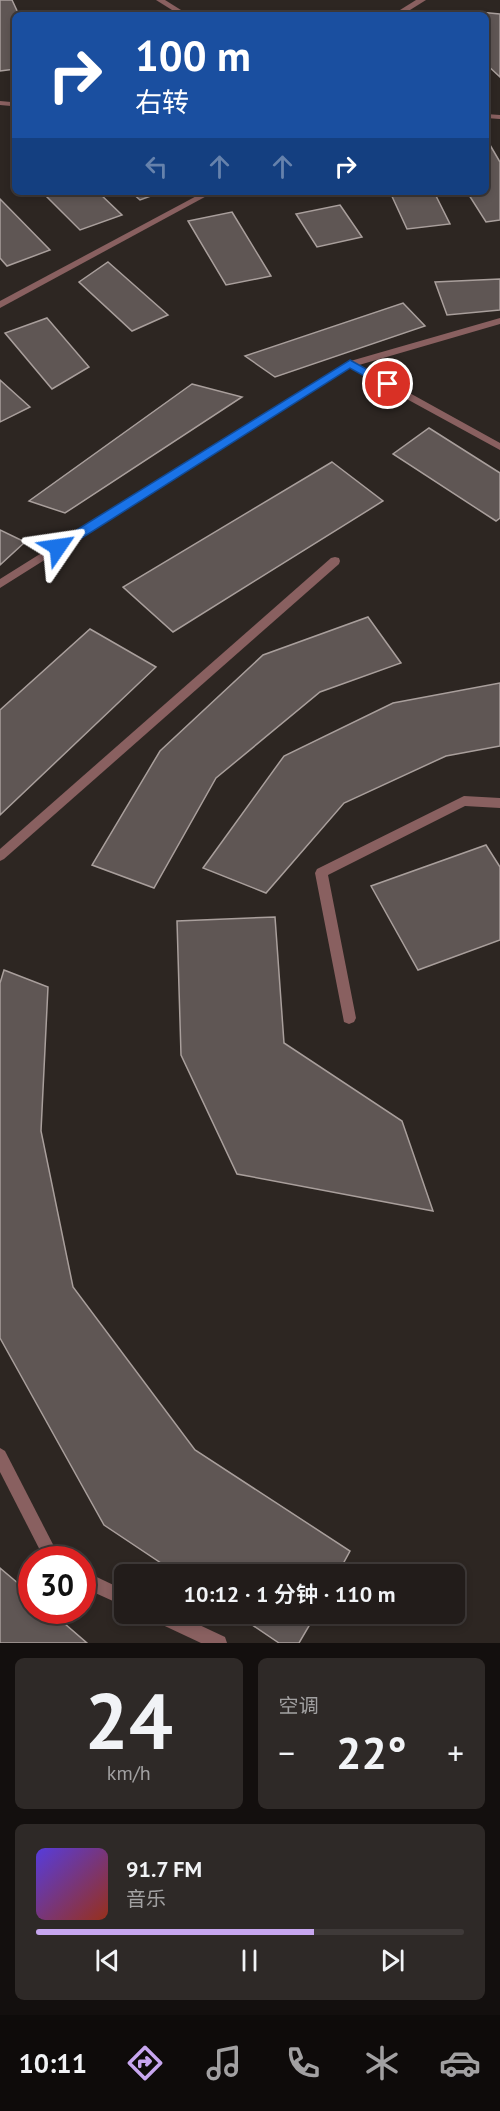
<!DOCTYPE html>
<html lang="zh">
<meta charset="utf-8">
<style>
body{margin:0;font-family:"PT Sans","Noto Sans SC",sans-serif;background:#2e2927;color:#f1f3f6;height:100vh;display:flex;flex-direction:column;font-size:22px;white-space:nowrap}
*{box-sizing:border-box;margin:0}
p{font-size:20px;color:#a2a1a2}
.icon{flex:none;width:33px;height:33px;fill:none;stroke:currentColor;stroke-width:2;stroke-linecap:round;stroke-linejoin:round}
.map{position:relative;height:1643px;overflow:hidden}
.sheet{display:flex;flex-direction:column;gap:15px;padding:15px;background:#130f0e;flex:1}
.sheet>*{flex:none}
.top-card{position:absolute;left:12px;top:12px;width:477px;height:183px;border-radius:9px;box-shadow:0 3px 9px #0003,0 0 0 2px #3f3a39;background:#1a4fa0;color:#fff;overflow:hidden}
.speed{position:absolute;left:18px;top:1546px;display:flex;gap:12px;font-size:30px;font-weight:700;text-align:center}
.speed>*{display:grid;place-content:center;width:78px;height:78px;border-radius:50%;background:#221c1a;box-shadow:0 3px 9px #0003,0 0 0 2px #3f3a39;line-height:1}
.speed .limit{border:9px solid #d22;background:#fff;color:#111}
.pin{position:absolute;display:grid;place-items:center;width:51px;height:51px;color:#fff;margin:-26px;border:3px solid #fff;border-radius:50%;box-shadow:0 2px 6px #0007}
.me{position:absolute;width:66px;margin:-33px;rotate:58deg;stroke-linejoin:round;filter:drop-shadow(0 0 4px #0008)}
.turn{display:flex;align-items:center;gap:21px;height:126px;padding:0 24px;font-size:27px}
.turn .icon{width:78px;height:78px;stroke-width:2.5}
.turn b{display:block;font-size:42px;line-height:51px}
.lanes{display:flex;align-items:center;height:57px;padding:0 24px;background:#0003;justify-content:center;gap:30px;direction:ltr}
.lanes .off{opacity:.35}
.big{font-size:45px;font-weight:600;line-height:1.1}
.sheet .tile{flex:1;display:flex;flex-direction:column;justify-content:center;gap:9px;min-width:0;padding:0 21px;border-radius:9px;background:#2e2927}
.sheet .dial{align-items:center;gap:0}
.dial b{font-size:78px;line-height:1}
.song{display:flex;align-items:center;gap:18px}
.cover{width:72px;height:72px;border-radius:9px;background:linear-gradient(135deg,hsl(250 70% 55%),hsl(10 70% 35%))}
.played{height:6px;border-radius:3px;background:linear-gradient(90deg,#c7a6ef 65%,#3f3a39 65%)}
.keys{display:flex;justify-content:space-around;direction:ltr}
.heat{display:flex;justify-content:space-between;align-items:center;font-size:33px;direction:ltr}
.sheet .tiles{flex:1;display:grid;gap:15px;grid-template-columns:1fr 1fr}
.tile:last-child{grid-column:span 2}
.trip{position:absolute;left:114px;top:1564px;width:351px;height:60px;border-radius:9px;background:#221c1a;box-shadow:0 3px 9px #0003,0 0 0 2px #3f3a39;font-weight:600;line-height:60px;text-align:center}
.tab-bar{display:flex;height:96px;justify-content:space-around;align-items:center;background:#0e0b0a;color:#a2a1a2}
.tab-bar .icon{width:42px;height:42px}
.tab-bar .current{color:#c7a6ef}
.tab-bar b{font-size:27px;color:#f1f3f6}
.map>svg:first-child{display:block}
</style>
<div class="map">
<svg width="500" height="1643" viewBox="0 0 500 1643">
<rect width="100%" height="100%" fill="#2d2622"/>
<!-- building -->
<g fill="#5f5654" stroke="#a99f9c" stroke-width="1.5">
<path d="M0,0H12L19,15H15V69L0,71Z"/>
<path d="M479,12L500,14V77L486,64V15H478Z"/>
<path d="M490,145L500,162V220L486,222L467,192H486V146Z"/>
<path d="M42,192H98L122,215L80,230Z"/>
<path d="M131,192H162L140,200Z"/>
<path d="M390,192H434L450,224L407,229Z"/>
<path d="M0,199L50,250L7,266L0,258Z"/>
<path d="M340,205L362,237L317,247L296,214Z"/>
<path d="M232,212L271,276L226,285L188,221Z"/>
<path d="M108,262L168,315L132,331L79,282Z"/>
<path d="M500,279V310L447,315L435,282Z"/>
<path d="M403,303L425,326L275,377L245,356Z"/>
<path d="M47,318L89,367L52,389L5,333Z"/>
<path d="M0,380L30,407L0,422Z"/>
<path d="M192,384L242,397L65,513L29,501Z"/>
<path d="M429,428L500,473V518L496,521L393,454Z"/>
<path d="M332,462L383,501L173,632L123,587Z"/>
<path d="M0,530L25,542L0,565Z"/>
<path d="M368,617L401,663L320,692L216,778L154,888L92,865L160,751L263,655Z"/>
<path d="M90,629L156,667L0,815V710Z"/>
<path d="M500,683V746L446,756L344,803L266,893L203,868L284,756L393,703Z"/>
<path d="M486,845L500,867V940L418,970L371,886Z"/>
<path d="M275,917L284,1043L402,1121L433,1211L237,1174L181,1055L177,921Z"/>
<path d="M4,970L48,987L41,1131L73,1287L195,1450L350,1551L337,1575H179L104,1525L0,1338V983Z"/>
<path d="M0,1568L32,1595V1611H50L87,1643H0Z"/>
<path d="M236,1614H316L299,1643H279Z"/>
</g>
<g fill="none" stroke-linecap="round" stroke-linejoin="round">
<!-- street -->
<g fill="#896060" fill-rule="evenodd">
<path d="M156,0H165L189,15H180Z"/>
<path d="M416,0H426L402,15H392Z"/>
<path d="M0,101L11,102L15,104L11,106L0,105Z"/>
<path d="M486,114L500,115V119L486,118Z"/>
<path d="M204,192H214L0,308V301Z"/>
<path d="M500,318V324L359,365L500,443V450L350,368L0,588V579L347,362Z"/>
<path d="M335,557L339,558L340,561L339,564L4,859L0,861V849L331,558Z"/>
<path d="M464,796L500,798V808L465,806L328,875L356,1018L354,1022L349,1024L344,1022L315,873L317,869Z"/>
<path d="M0,1448L5,1451L61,1560H45L0,1472Z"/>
<path d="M82,1570L124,1590V1606L82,1587Z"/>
<path d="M150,1614H176L225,1637L227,1643H201L152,1620Z"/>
</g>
</g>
<!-- route -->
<path fill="#1a73e8" stroke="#114b97" stroke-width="1.5" d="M350,360L393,384L391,387H384L350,368L63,550H54V544Z"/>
</svg>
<div class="speed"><div class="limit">30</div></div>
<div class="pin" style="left:388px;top:384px;background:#d93025"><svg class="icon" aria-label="arrive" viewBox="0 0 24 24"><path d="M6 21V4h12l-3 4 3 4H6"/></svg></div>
<svg class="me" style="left:58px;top:547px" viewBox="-20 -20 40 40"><path d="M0-17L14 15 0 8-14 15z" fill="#1a73e8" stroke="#fff" stroke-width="4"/></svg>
<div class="trip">10:12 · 1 分钟 · 110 m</div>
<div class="top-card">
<div class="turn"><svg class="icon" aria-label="right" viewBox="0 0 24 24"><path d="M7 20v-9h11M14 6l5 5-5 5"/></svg><div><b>100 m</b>右转</div></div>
<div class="lanes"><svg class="icon off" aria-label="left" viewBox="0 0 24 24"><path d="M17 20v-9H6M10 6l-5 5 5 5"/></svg><svg class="icon off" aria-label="ahead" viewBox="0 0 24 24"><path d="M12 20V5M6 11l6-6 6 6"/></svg><svg class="icon off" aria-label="ahead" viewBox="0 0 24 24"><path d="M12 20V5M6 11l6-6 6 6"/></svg><svg class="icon" aria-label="right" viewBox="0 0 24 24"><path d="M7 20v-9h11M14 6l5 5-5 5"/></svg></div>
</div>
</div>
<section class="sheet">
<div class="tiles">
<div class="tile dial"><b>24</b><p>km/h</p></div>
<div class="tile"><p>空调</p>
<div class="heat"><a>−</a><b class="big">22°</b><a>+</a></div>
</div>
<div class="tile">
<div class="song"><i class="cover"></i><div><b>91.7 FM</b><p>音乐</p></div></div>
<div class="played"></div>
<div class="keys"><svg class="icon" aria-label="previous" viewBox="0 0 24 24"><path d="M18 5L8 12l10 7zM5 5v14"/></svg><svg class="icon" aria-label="pause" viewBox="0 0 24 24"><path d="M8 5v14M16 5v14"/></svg><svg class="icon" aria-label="next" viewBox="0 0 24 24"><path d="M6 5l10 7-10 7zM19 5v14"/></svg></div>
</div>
</div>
</section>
<nav class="tab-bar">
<b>10:11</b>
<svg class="icon current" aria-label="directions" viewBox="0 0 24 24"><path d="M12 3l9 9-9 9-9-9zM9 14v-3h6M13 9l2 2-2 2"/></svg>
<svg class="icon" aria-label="music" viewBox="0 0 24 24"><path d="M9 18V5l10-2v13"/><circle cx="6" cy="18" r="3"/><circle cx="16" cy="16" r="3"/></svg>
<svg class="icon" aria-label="phone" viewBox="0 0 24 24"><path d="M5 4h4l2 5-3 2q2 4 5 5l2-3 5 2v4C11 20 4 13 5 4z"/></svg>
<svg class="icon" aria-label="climate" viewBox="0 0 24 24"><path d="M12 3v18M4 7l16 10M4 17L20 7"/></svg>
<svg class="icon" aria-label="car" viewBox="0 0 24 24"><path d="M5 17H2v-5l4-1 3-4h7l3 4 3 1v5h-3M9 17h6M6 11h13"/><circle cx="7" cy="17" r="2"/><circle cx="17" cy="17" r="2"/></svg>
</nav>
